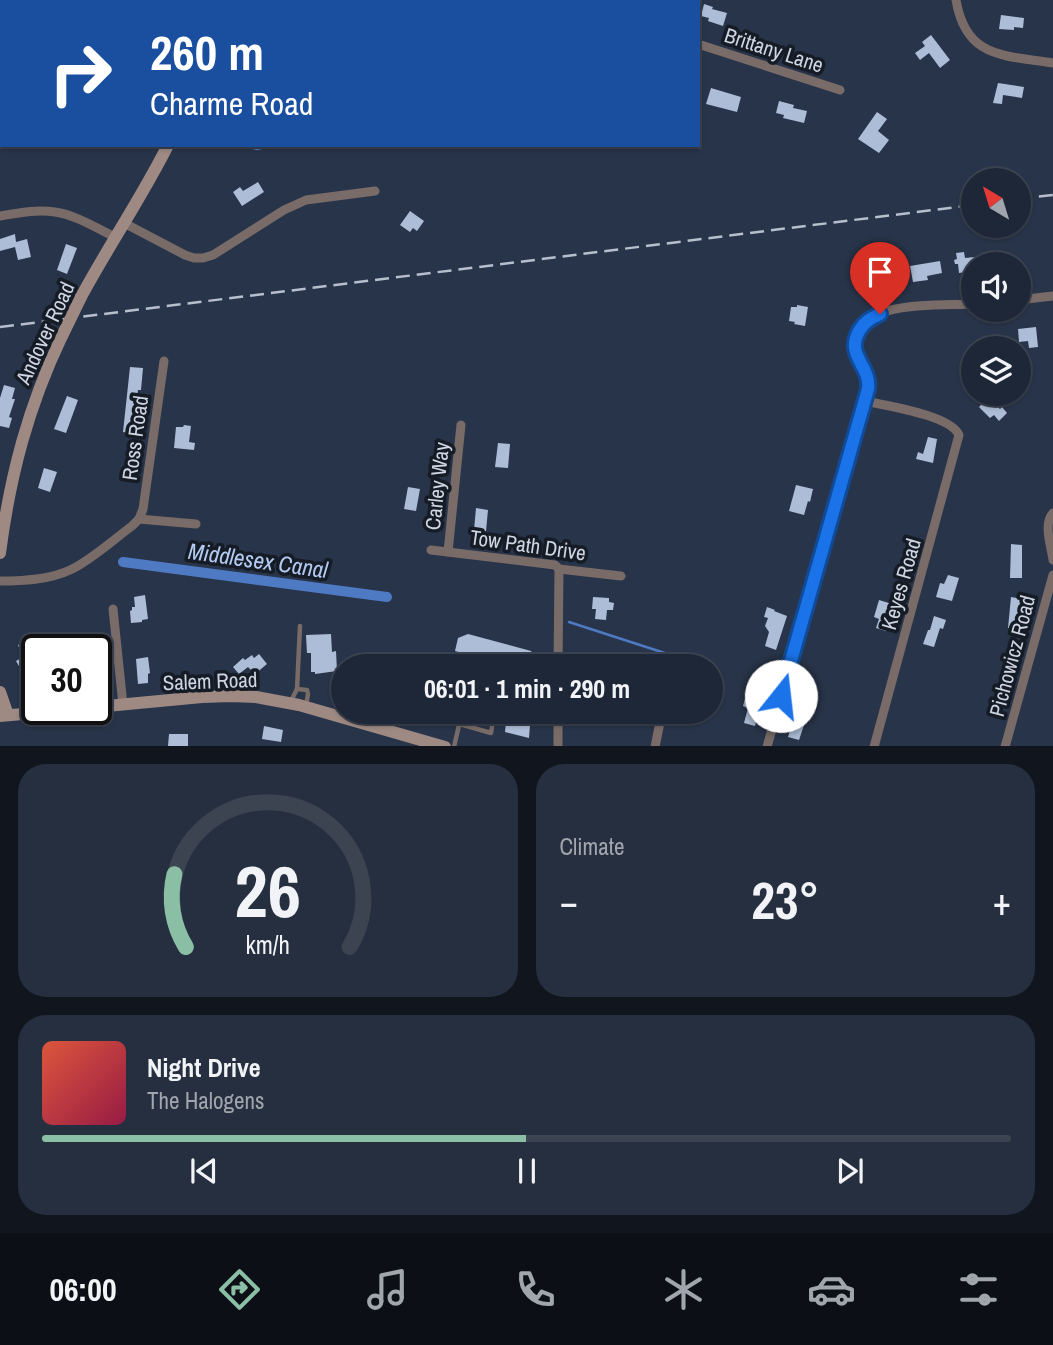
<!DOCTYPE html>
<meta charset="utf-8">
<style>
body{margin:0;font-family:"Archivo Narrow",sans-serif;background:#262f3f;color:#f1f3f6;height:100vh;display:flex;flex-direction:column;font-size:26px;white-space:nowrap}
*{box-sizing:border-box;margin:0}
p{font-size:23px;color:#a1a5ad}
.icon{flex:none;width:38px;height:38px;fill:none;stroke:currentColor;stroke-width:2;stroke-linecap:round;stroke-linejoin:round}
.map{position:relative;height:746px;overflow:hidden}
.details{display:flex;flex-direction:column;gap:18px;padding:18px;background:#10151e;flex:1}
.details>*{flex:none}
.top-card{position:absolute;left:0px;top:0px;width:700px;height:147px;box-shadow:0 2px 5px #0004,0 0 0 2px #3c4452;background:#1a4fa0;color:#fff;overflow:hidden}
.needle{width:46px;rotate:322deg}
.fabs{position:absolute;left:961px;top:168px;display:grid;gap:14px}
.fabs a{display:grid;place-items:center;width:70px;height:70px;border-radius:50%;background:#1e2737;box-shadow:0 2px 5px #0004,0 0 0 2px #3c4452;font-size:35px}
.speed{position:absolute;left:21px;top:634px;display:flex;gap:14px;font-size:35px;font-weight:700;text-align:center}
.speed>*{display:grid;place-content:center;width:91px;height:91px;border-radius:50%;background:#1e2737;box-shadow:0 2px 5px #0004,0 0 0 2px #3c4452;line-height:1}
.speed .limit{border:4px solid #111;border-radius:10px;background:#fff;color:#111}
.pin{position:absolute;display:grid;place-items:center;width:60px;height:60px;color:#fff;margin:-72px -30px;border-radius:50% 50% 50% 0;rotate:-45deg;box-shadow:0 0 7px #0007}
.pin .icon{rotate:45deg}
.me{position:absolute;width:77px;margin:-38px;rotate:16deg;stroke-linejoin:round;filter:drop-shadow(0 0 5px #0008)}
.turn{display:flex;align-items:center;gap:24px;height:147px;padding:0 35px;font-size:32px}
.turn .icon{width:91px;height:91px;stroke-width:2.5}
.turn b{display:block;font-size:49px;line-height:60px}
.big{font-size:52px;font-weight:800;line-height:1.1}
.details .tile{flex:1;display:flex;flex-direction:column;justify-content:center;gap:10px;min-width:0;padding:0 24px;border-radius:28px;background:#262f3f}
.details .dial{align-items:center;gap:0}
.dial svg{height:182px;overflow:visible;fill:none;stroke:#3c4452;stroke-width:7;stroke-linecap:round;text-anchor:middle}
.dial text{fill:#f1f3f6;stroke:none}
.song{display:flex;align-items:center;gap:21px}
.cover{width:84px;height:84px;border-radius:10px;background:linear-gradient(135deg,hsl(10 70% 55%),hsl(340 70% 35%))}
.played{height:7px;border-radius:4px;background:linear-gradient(90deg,#8abfa5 50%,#3c4452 50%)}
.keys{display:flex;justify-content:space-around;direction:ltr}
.heat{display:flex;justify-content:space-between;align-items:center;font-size:38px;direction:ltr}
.details .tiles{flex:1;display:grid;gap:18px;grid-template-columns:1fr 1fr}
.tile:last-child{grid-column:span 2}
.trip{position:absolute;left:331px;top:654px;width:392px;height:70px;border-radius:35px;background:#1e2737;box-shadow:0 2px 5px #0004,0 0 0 2px #3c4452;font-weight:800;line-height:70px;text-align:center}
.tabs{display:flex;height:112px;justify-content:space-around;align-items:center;background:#0c1016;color:#a1a5ad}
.tabs .icon{width:49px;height:49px}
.tabs .selected{color:#8abfa5}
.tabs b{font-size:32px;color:#f1f3f6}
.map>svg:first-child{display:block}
</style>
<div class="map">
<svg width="1053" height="747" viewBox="0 0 1053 747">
<rect width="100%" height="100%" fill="#283449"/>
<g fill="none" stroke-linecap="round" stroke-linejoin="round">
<!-- stream -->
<g stroke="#4e7ac3" stroke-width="2.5">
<path d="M436,2L438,0"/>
<path d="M0,58L2,60"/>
<path d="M243,145L257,149L275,145"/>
<path d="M569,622L708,667"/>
<path d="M710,668L713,669"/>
</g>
<!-- canal -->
<path stroke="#4e7ac3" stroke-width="10" d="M123,562L387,597"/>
</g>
<!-- building -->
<g fill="#adbdd7">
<path d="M704,4L713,7L712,9L727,13L723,26L708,21L709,18L701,16Z"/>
<path d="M1001,15L1024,18L1023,28L1014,27V30L999,29Z"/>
<path d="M931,35L950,60L940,68L929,53L920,60L915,53L925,46L922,42Z"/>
<path d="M998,83L1024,87L1022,98L1003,95L1002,104L993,103Z"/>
<path d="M711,88L741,97L737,112L706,104Z"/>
<path d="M779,101L794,105L793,108L807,111L804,123L783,118L784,115L776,113Z"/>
<path d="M877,112L887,119L878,131L889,140L879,153L858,139Z"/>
<path d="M258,182L264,192L242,206L233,192L240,187L243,191Z"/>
<path d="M410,211L424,221L417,231L413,228L410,232L400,225Z"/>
<path d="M15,234L16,242L27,239L31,257L18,260L15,247L0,251V239Z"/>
<path d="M66,244L77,248L67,274L57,270Z"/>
<path d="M964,252L965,258L975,257L977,264H973V271L959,273L958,264H955L954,260L957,259L956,253Z"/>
<path d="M940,261L942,273L927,276L928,280L913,282L910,266Z"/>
<path d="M797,305L808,307L805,326L794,324L795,322L789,321L791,307H797Z"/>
<path d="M1036,327L1038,347L1029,348L1028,341L1019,342L1018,329Z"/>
<path d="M130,367L143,368L141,390H138L134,418H136L134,434L123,432Z"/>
<path d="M4,385L15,388L12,399H15L9,417L12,418L9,428L0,426V398Z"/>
<path d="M67,396L78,400L66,433L54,429Z"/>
<path d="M987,399L996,408L997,406L1000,409L1002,407L1007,413L999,421L994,415L990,418L979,407Z"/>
<path d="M184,425L191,426L189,442L195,443L194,450L174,448L176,427H183Z"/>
<path d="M928,437L937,439L933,463L916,459L918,452L923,454Z"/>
<path d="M498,443L510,444L508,468L495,467Z"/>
<path d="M44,468L57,472L50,492L38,488Z"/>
<path d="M796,485L813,489L810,502L808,501L804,515L789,511Z"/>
<path d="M408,487L420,489L416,511L404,509Z"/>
<path d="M476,508L488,510L486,531L474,530Z"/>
<path d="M1011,544L1022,545V578H1010Z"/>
<path d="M948,575L959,578L952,601L936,597L940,583L944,584Z"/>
<path d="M145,595L148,619L142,620V622L131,623L130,611L132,610V607H135L134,597Z"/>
<path d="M593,597L609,598V602L614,603L613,610H607L606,620L595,619L596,609H592Z"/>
<path d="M1011,597L1022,599L1020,615H1022L1020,630L1008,628Z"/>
<path d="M879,600L892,604L889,613L892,614L886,631L876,628L879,619L874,617Z"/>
<path d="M767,607L775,610L774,611L787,616L776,650L765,646L769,632L765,626L768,618L764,617Z"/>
<path d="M934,616L946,620L943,629L940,628L934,647L923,644L928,630H930Z"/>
<path d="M331,634L332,652L336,651L337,671L315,674V672H311V653H307L306,635Z"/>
<path d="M468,634L531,651L537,660L536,667H512L455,651L458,638Z"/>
<path d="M28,640L37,655V658L30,662L36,672L26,678L16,661L23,657L18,645Z"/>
<path d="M259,654L267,664L255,674L248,667L239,674L233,667L243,658L245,660L252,655L254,658Z"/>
<path d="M148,657L150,673L148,674V683L138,684L136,659Z"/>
<path d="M747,692L758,695L754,708L759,710L755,726L744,723L748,708L743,706Z"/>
<path d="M799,708L809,710L799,740L788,737L792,724H795Z"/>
<path d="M507,712H531L529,738L505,732Z"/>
<path d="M264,726L283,730L281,742L262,739Z"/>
<path d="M169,734H188V746H168Z"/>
</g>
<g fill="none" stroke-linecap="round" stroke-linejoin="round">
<!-- service -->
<g stroke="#796b67" stroke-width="4.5">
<path d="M454,667L455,665L460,667"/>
<path d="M297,689L300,626"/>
<path d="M291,701L297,689L307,690L308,694L306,706"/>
<path d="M447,712L446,720L491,733L494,712"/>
<path d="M454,747L462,712"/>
</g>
<!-- minor -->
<g stroke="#796b67" stroke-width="9">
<path d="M151,0L153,2"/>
<path d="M589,0L591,2"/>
<path d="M956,0C966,59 1004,55 1053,63"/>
<path d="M3,2L6,0"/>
<path d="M354,2L355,0"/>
<path d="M698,44L840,90"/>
<path d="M0,216C18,213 36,209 55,212C76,215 96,228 115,237"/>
<path d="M124,223L185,255L194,258H203L213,255L284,210L306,200L375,191"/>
<path d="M1018,300L1053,296"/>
<path d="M865,401C887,406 950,415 959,435L874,747"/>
<path d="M1053,513C1043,524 1051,545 1053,560"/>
<path d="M139,519L143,509L164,361"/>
<path d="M431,550L555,565L559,569L621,576"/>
<path d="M448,552L461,425"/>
<path d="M0,581C22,581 49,580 70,570C90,561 113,540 132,526L139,519L196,524"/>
<path d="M113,609L123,705"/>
<path d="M558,667L559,569"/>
<path d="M558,747V712"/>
<path d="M655,747L662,712"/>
<path d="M767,747L868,389C870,370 852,361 855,343C861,298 940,306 973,304"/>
<path d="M1005,747L1053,575"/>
</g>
<!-- secondary -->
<g stroke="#9f8a83" stroke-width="12">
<path d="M227,2L228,0"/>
<path d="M81,297C109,245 142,197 168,145"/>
<path d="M0,553C10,476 28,407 62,336"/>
<path d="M0,692L8,715"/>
<path d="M96,707L202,697L231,696L256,697L299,705L445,747"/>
<path d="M0,716L79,709"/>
</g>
<!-- rail -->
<g stroke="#b6bfcd" stroke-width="2.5" stroke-dasharray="14 7" stroke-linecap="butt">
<path d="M1018,199L1053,195"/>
<path d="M0,327L973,205"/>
</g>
<!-- secondary-bridge -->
<path stroke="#9f8a83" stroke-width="12" d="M62,336L81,297"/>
</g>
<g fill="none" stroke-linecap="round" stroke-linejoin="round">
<defs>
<path id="route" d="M781,696L868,389C871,365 845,356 859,331C864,322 871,318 880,314"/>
</defs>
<!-- route casing -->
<use href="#route" stroke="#114b97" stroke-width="18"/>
<!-- route -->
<use href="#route" stroke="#1a73e8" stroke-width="12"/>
</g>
<g text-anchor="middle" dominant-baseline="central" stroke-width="7" stroke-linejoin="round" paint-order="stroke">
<!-- street labels -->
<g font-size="21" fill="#ced6e3" stroke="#161c25">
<text transform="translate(774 50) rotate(18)">Brittany Lane</text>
<text transform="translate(45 333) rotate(-65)">Andover Road</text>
<text transform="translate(135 438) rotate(-82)">Ross Road</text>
<text transform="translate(437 486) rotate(-84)">Carley Way</text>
<text transform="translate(528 545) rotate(8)">Tow Path Drive</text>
<text transform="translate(901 584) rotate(-74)">Keyes Road</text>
<text transform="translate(1012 656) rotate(-75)">Pichowicz Road</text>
<text transform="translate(210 681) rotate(-2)">Salem Road</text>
</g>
<!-- water labels -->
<g font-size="23" font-style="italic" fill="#b3cbf3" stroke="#161c25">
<text transform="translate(258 560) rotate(8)">Middlesex Canal</text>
</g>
</g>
</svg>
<div class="fabs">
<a><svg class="needle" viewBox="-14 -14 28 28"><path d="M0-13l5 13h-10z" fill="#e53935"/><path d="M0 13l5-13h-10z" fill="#a1a5ad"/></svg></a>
<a><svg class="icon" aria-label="sound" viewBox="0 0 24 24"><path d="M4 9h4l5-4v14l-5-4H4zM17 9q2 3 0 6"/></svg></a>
<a><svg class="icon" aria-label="layers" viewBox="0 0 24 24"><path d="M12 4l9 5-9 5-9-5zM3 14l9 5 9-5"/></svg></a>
</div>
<div class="speed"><div class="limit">30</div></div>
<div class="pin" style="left:880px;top:314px;background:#d93025"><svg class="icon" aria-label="arrive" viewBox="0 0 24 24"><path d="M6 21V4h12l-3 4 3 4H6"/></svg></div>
<svg class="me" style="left:781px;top:696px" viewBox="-20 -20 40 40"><circle r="19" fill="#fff"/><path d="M0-13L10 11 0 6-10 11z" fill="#1a73e8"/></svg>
<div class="trip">06:01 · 1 min · 290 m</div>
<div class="top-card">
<div class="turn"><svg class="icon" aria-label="right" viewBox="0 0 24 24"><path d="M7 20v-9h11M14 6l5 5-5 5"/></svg><div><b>260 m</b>Charme Road</div></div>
</div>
</div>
<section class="details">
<div class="tiles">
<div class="tile dial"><svg viewBox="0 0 100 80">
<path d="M14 69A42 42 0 1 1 86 69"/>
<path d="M14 69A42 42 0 0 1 9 37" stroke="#8abfa5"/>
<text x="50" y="56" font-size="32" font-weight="700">26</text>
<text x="50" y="72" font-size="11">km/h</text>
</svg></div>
<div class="tile"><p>Climate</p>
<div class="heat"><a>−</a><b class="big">23°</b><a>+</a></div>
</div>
<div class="tile">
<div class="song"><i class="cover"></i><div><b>Night Drive</b><p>The Halogens</p></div></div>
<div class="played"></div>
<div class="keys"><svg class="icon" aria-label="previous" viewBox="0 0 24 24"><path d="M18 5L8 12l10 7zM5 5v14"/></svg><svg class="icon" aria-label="pause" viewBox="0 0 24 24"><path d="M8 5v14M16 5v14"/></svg><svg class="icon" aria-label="next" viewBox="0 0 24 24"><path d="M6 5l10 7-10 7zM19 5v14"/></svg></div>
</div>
</div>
</section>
<nav class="tabs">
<b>06:00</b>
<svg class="icon selected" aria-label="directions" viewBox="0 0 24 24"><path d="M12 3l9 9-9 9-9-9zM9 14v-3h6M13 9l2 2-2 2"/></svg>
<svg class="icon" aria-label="music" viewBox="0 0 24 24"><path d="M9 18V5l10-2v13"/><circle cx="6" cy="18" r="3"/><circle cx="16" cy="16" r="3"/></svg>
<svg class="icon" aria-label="phone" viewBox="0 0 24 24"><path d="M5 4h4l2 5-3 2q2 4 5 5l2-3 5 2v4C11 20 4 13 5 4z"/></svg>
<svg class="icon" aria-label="climate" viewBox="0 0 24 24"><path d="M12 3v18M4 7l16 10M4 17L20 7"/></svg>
<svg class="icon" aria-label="car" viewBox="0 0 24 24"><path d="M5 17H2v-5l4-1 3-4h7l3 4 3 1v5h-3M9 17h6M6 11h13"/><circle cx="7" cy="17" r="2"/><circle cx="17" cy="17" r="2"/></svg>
<svg class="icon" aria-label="filters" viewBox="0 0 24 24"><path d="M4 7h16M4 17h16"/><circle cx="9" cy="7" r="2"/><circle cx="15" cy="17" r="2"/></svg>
</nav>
